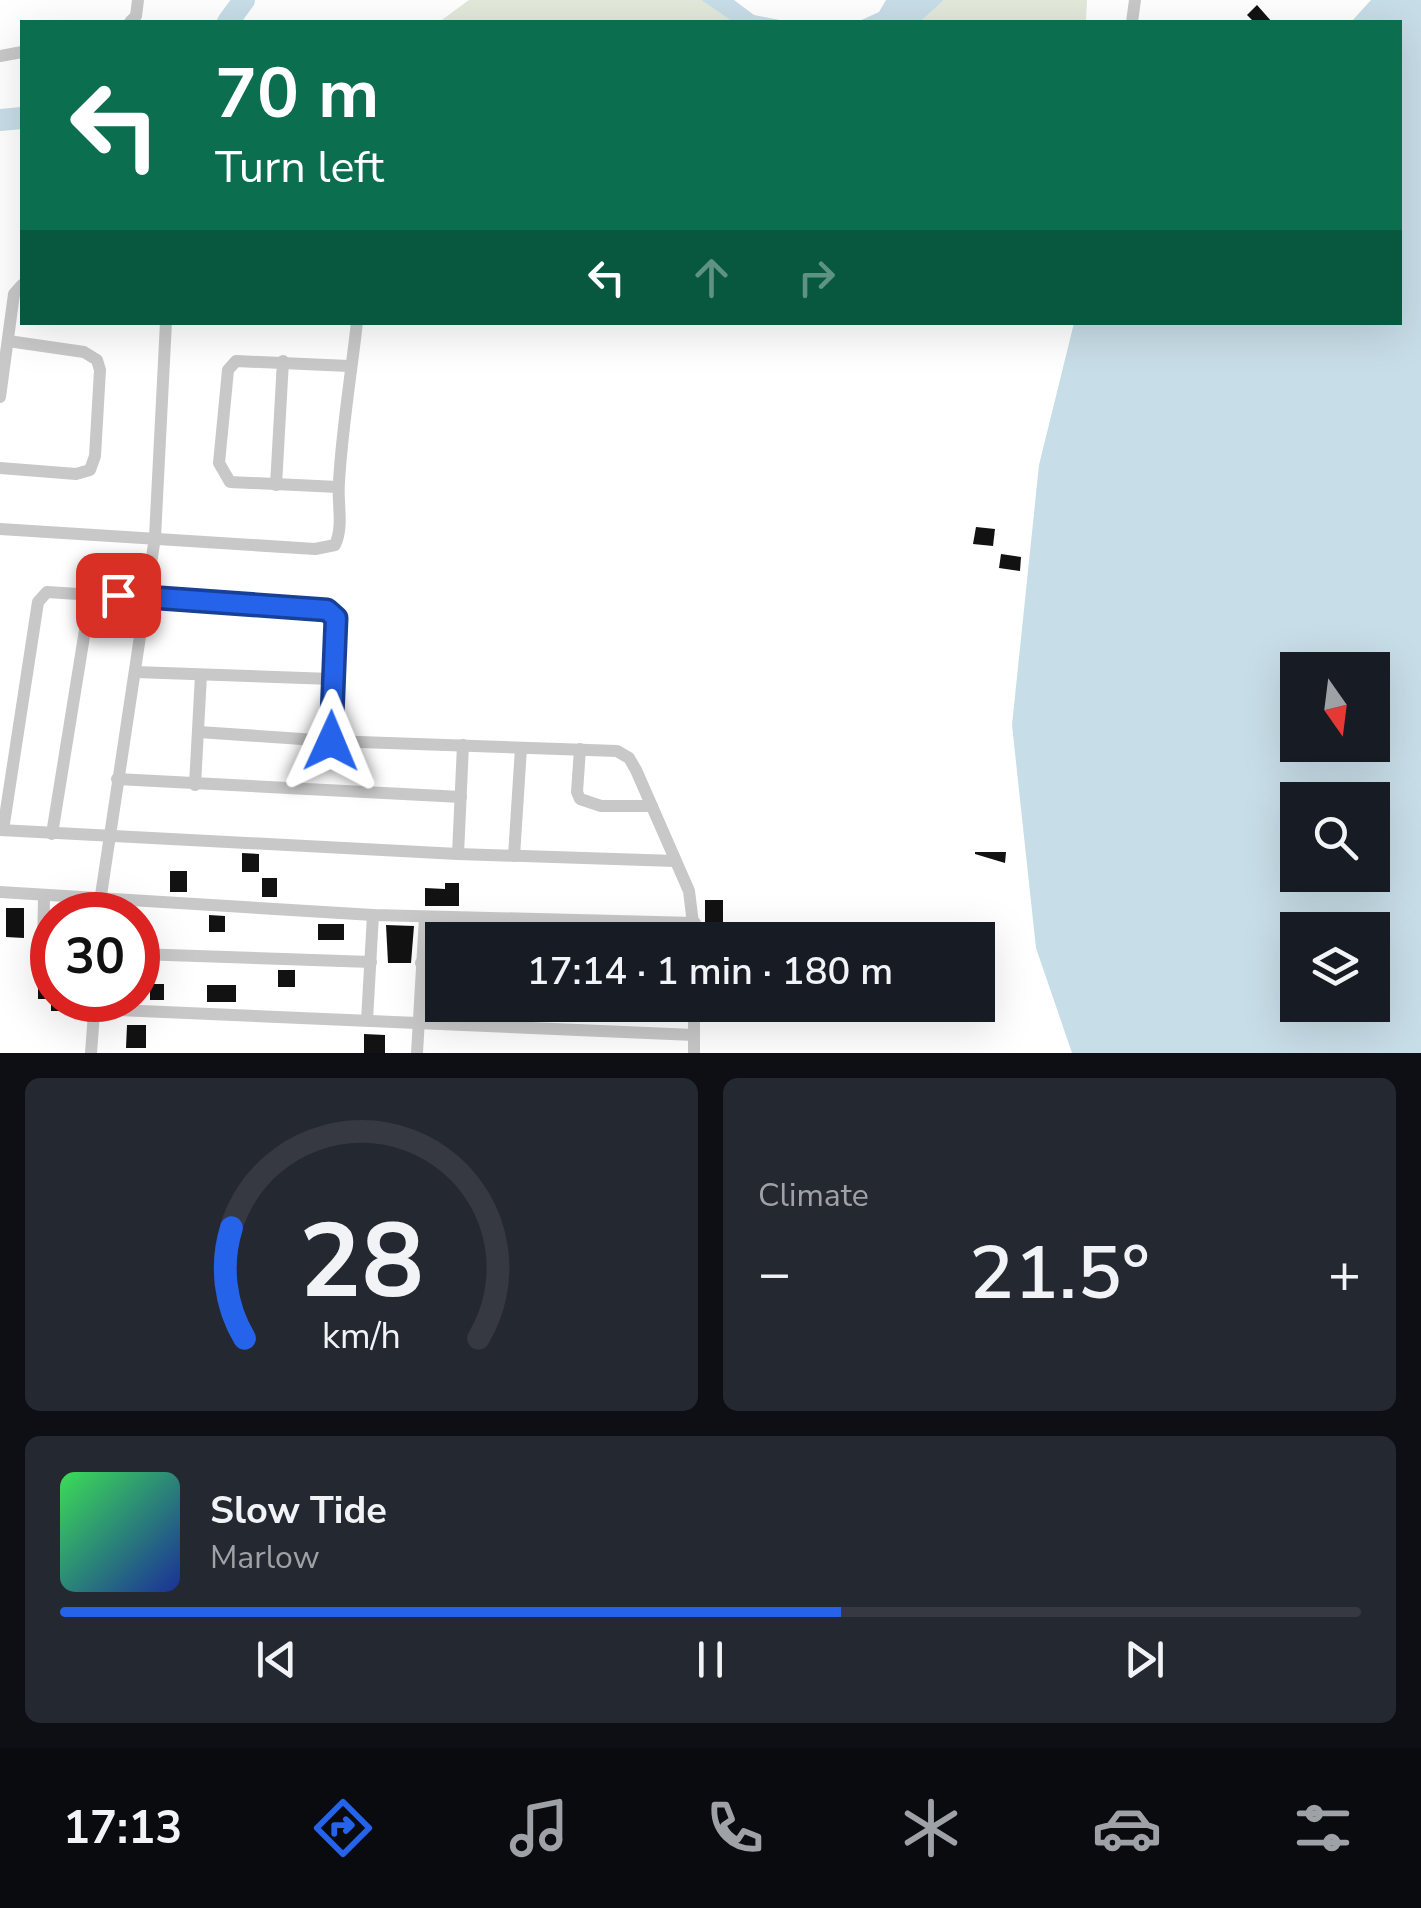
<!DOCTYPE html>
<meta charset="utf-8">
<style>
body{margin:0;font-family:"Nunito Sans",sans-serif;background:#242831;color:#f1f3f6;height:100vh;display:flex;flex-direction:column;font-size:38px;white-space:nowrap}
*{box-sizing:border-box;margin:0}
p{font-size:32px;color:#9ea1a6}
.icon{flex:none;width:55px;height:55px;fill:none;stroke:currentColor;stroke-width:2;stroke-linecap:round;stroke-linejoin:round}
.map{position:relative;height:1053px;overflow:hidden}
.drawer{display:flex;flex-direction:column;gap:25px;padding:25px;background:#0d0f14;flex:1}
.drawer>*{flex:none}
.top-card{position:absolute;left:20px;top:20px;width:1382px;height:305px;border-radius:0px;box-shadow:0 10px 40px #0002;background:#0b6e4f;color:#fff;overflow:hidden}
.needle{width:65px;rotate:166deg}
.fabs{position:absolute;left:1280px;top:652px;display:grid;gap:20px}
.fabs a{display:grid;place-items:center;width:110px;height:110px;border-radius:0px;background:#171b24;box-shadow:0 10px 40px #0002;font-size:50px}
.speed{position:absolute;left:30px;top:892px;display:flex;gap:20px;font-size:50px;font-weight:700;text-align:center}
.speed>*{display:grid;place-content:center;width:130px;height:130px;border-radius:50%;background:#171b24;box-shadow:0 10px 40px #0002;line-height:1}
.speed .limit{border:15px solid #d22;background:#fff;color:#111}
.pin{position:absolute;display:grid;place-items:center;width:85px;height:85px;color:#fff;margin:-42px;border-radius:20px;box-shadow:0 5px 15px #0006}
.me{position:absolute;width:110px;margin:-55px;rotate:1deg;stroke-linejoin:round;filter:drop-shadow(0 0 8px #0008)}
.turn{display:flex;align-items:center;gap:35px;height:210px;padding:0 30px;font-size:45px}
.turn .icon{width:130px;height:130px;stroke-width:2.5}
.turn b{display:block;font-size:70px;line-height:85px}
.lanes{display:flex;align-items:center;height:95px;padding:0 30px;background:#0003;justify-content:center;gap:50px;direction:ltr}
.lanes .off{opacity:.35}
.big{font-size:75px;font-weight:600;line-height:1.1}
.drawer .card{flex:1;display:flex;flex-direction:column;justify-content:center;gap:15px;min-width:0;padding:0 35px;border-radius:15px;background:#242831}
.drawer .dial{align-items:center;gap:0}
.dial svg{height:260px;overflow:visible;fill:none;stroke:#363941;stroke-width:7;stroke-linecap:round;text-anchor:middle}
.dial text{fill:#f1f3f6;stroke:none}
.song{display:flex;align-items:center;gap:30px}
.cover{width:120px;height:120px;border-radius:15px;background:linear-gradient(135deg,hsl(130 70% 55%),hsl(230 70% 35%))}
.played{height:10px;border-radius:5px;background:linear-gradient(90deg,#2563eb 60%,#363941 60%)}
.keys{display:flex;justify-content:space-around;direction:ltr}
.heat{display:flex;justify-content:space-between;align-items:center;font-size:55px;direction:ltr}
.drawer .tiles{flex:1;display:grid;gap:25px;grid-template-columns:1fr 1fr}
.card:last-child{grid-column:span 2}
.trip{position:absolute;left:425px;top:922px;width:570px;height:100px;border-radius:0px;background:#171b24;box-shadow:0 10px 40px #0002;font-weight:600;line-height:100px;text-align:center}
.tab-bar{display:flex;height:160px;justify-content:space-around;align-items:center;background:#090b0e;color:#9ea1a6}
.tab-bar .icon{width:70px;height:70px}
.tab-bar .current{color:#2563eb}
.tab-bar b{font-size:45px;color:#f1f3f6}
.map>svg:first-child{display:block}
</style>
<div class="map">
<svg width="1421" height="1053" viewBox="0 0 1421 1053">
<rect width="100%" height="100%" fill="#fff"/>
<!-- green -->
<g fill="#e2e8da">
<path d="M469,0H701L733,22H439Z"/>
<path d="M944,0H1087L1086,20L1081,22H920Z"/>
</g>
<!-- water -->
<g fill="#c7dde7" fill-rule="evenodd">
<path d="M701,0H734L754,15L790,22H733Z"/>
<path d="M886,0H944L920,22H857L879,12Z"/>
<path d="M1371,0H1421V1053H1072L1036,948L1012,725L1039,465L1074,323L1400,322V22H1351ZM1298,670H1372V745H1298ZM1298,800H1372V875H1298ZM1298,930H1372V1005H1298Z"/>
</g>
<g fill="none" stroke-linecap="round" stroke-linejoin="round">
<!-- river -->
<g stroke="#c7dde7" stroke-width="22">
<path d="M228,22L244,0"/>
<path d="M0,120L22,118"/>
</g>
</g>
<!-- building -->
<g fill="#121212">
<path d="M1257,5L1272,22H1254L1247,15Z"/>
<path d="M976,527L995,529L993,546L973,544Z"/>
<path d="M1001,554L1021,557L1020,571L999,568Z"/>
<path d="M975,852H1006L1005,863L975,854Z"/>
<path d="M242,853L259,854V872H242Z"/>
<rect x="170" y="871" width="17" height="21"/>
<rect x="262" y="878" width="15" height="19"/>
<path d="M445,883H459V906H425V888L445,889Z"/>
<rect x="705" y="900" width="18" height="32"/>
<path d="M6,908H24V938L6,937Z"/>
<path d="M209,915L225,916V932H209Z"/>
<rect x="318" y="924" width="26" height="16"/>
<path d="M386,925L414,926L411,963H388Z"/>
<rect x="278" y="970" width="17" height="17"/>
<rect x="38" y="982" width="14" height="17"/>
<rect x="150" y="984" width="14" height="16"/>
<rect x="207" y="985" width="29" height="17"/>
<rect x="51" y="1000" width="21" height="11"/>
<path d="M598,1005H614V1022L599,1021Z"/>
<path d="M127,1025H146V1048H126Z"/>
<path d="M364,1034L385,1035V1053H364Z"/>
</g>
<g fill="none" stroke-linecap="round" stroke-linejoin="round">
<!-- street -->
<g stroke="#c8c8c8" stroke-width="12">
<path d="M130,22L136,16L138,0"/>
<path d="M1132,22L1135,0"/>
<path d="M0,56L22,52"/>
<path d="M0,397L14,294L22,285"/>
<path d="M0,468L76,474L90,470L95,456L100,370L97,360L84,352L8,341"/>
<path d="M276,485L283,361"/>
<path d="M338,487L230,482L219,463L228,370L236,361L349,366"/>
<path d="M0,529L315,549L335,545C344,526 337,503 339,482C342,428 351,376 357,322"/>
<path d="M135,672L332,679"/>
<path d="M199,732L331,741L617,751L629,758L636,770L689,891L695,940"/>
<path d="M580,749L577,792L580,799L601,806H652"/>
<path d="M117,779L461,797"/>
<path d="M195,785L201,675"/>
<path d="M0,830L458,854L675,861"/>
<path d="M3,830L38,602L47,592L327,610L336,618L331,741"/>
<path d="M52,834L91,593"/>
<path d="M458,854L463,745"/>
<path d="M514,856L521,748"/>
<path d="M0,892L373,915L695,923"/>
<path d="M98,915L155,537L166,322"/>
<path d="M43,953L44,896"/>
<path d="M138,954L371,962"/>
<path d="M421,963L442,964"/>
<path d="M95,1009L694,1035"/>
<path d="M367,1020L373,915"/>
<path d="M91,1053L95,1000"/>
<path d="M417,1053L425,917"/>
<path d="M694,1053V1005"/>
</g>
</g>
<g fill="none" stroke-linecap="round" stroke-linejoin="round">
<defs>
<path id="route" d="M118,595L327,610L336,618L331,741"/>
</defs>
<!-- route casing -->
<use href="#route" stroke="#184099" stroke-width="25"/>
<!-- route -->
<use href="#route" stroke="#2563eb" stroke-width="18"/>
</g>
</svg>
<div class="fabs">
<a><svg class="needle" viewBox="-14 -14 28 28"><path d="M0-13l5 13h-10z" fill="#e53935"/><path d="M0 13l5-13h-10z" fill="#9ea1a6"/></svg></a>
<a><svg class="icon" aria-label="search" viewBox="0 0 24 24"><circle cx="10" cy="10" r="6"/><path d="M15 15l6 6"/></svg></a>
<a><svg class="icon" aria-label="layers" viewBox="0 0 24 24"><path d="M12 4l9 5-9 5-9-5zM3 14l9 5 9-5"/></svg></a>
</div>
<div class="speed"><div class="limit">30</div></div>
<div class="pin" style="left:118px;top:595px;background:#d93025"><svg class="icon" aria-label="arrive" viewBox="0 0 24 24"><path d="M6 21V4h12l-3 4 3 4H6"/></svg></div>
<svg class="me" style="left:331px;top:741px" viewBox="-20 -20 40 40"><path d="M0-17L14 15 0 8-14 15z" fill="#2563eb" stroke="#fff" stroke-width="4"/></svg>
<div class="trip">17:14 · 1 min · 180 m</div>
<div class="top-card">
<div class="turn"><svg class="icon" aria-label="left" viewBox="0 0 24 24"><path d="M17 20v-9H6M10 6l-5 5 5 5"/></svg><div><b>70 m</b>Turn left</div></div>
<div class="lanes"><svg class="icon" aria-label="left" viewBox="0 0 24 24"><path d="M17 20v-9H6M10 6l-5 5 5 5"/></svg><svg class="icon off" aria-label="ahead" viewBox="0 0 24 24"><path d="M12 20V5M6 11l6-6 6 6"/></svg><svg class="icon off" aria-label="right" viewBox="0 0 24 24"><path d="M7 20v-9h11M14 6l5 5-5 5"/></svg></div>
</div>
</div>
<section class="drawer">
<div class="tiles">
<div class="card dial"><svg viewBox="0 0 100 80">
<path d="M14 69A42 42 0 1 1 86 69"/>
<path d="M14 69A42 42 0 0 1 10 35" stroke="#2563eb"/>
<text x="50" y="56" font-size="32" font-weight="700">28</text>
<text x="50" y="72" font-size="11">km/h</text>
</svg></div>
<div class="card"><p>Climate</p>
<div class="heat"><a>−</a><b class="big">21.5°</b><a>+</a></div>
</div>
<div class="card">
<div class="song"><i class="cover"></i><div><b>Slow Tide</b><p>Marlow</p></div></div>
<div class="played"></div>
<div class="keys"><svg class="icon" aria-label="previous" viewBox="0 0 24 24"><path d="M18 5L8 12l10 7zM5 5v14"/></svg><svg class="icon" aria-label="pause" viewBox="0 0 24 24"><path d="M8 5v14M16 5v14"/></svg><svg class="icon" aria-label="next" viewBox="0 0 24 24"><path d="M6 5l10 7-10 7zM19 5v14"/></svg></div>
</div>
</div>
</section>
<nav class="tab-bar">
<b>17:13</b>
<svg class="icon current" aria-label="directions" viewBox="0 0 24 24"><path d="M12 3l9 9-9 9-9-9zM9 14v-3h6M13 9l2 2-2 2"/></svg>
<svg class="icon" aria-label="music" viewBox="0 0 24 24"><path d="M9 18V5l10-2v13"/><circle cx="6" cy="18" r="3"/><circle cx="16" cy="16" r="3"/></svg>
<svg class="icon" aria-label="phone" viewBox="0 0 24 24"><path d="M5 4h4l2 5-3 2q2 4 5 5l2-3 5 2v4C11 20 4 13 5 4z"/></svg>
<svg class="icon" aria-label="climate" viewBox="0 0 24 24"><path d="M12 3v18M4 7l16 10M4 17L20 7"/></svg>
<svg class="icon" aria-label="car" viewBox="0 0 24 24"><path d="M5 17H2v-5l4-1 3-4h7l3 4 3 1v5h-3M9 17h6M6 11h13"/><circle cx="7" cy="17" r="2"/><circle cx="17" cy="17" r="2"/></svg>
<svg class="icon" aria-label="filters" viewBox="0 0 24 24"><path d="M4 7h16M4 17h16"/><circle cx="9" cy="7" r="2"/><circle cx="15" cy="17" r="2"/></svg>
</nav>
